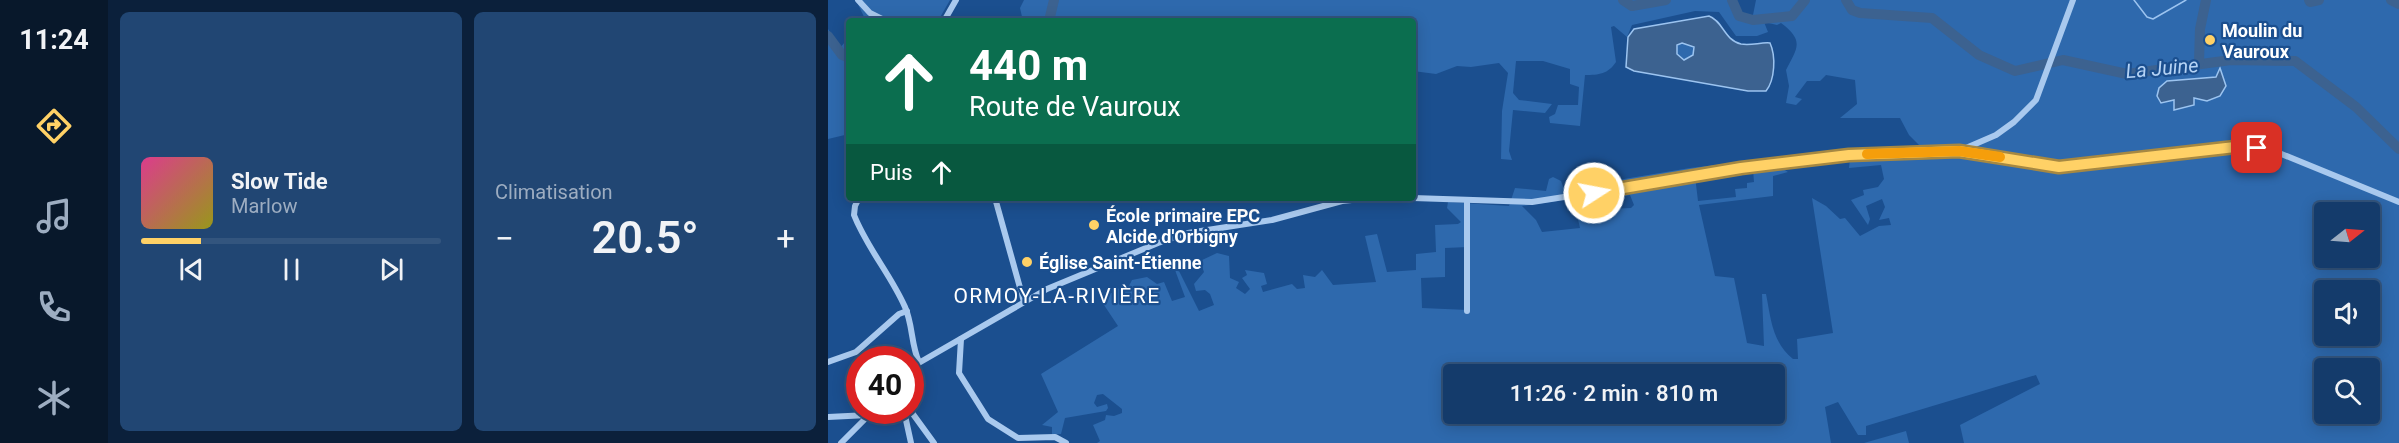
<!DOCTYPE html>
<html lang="fr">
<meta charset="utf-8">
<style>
body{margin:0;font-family:Roboto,sans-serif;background:#214673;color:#f1f3f6;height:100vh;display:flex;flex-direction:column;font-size:22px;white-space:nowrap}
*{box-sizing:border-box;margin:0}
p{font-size:20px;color:#9dadc1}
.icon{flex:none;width:33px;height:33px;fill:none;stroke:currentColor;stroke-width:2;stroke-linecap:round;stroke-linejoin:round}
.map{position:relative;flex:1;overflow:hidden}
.panel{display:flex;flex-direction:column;gap:12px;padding:12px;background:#0b203b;width:720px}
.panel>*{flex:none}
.banner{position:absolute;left:18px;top:18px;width:570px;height:183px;border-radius:6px;box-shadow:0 3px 15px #0003,0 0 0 2px #33557e;background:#0b6e4f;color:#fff;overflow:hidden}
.needle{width:39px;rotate:73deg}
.controls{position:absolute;left:1486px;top:202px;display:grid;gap:12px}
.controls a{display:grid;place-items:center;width:66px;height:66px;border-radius:6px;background:#143b6b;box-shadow:0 3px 15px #0003,0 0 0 2px #33557e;font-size:30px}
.speed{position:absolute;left:18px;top:346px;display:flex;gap:12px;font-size:30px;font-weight:700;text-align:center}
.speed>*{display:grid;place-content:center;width:78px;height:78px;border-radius:50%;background:#143b6b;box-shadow:0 3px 15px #0003,0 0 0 2px #33557e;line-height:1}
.speed .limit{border:9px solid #d22;background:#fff;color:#111}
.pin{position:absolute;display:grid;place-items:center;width:51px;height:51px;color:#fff;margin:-26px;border-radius:12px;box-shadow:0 3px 9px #0006}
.me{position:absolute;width:66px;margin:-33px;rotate:79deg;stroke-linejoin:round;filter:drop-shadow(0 0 4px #0008)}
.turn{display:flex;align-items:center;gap:21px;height:126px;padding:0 24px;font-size:27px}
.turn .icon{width:78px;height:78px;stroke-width:2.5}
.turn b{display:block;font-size:42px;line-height:51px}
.then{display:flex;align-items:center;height:57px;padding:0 24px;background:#0003;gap:12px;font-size:22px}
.big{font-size:45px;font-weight:600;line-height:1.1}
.panel .widget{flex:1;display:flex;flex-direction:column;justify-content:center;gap:9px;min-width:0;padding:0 21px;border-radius:9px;background:#214673}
.song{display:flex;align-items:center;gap:18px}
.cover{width:72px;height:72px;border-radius:9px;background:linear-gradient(135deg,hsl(330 70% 55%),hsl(60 70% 35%))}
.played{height:6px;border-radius:3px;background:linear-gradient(90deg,#ffd166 20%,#33557e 20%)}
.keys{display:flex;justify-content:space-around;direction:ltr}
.heat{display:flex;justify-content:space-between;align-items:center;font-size:33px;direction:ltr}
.panel .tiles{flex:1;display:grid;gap:12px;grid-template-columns:repeat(2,1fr)}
.trip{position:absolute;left:615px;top:364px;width:342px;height:60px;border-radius:6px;background:#143b6b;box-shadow:0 3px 15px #0003,0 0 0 2px #33557e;font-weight:600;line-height:60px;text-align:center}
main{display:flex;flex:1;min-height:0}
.tabs{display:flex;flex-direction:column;width:108px;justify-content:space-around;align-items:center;background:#08182b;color:#9dadc1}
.tabs .icon{width:42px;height:42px}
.tabs .on{color:#ffd166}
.tabs b{font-size:27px;color:#f1f3f6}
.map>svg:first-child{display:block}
</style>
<main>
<nav class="tabs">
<b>11:24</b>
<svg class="icon on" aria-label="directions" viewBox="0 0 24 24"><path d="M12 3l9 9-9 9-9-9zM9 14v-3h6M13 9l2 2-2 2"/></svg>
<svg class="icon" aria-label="music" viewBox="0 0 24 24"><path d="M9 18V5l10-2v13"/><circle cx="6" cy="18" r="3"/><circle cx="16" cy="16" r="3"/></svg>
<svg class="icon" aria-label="phone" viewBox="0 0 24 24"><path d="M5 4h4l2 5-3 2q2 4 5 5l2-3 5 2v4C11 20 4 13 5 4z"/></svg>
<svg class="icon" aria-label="climate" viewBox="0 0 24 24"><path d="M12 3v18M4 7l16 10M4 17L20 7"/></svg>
</nav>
<section class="panel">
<div class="tiles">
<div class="widget">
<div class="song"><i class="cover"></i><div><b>Slow Tide</b><p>Marlow</p></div></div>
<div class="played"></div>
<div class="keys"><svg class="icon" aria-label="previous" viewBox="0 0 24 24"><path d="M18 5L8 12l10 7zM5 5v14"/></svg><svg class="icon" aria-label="pause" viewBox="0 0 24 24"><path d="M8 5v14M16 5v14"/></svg><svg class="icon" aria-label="next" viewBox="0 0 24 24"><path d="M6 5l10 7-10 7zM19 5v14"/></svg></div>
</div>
<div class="widget"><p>Climatisation</p>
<div class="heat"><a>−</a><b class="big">20.5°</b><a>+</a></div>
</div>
</div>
</section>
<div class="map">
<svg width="1571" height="443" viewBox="0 0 1571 443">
<rect width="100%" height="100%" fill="#1b4f8f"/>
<!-- green -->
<g fill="#2e69ad" fill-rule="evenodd">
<path d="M28,0H122L110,21H38Z"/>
<path d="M196,0H904L911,16L924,20L928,0H1571V443H1136L1132,425L1212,384L1208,375L1038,426V435H1030L1010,402L997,407L1003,443H269L272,441L265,425L277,420L278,415L286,416L294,413V409L275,394L269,395L266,403L269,407L279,404L280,408L278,411L237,418L233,434H224V427L214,425L230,412L213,374L290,326L272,299L277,293H285L288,289L301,286L304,280L319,277L329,284L336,282L344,301L357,297L347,270L350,269L371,311L386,305L382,294L377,290L368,291L366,284L376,272L372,261L389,253L401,256L402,278L411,282L408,288L417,294L422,289L414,278L419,275L417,270L436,273L439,284L433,286L435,292L464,284L469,289L477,288L475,275L487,277L494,270L505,285L548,282L537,236L549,234L559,272L588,270V254L608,252L607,225L630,224L633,222L619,208L620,202L681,206L687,188L718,191L721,179L725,177L733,181L736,189L862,168L939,159L960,172L945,176V196L871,205L887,276L906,278L919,343L936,346L934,294H938C943,319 944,342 965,359H970L969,339L1005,333L984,198L998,206L1012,219L1017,218L1032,236L1051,226L1063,225L1061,218L1051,220L1057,207L1054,199L1038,206L1042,219L1040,225L1023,200L1036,195L1035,190L1050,187L1056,179L1053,165L1021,168L1022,159L1101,155L1081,135L1072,118H1012L1029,104L1027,80L998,75L992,81H979L967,97L974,99L968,105L958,103L961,86L958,70C969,48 977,41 953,23L949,25L936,22L940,32L929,36H908L891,12L867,11L804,25L799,37L786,26L783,27L788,62C780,74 771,75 757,75L752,126L722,123L721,117L727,114L730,105H750L751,87L742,84V69L715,61H688L685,93L691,100L724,104L717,113L685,110L681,151L684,160L673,159L674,111L680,73L671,63L643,67L629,66L608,74L585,71V21H195L192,8ZM925,170L926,182L919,183V188L907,189L908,197L870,201L867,176ZM802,195L806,205L803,208L777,209L765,213L754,210L749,215L752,228L714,232L708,220L694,206L751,198L763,204ZM1497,213H1542V258H1497ZM640,247V310L594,308L593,278L617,277V248ZM1497,291H1542V336H1497ZM1497,369H1542V414H1497ZM626,375H946V414H626Z"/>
<path d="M0,29L12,48L21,37V134L0,139Z"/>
<circle cx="857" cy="51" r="9"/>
<path d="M1078,431L1081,443H1036Z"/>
</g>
<!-- water -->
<g fill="#3c6290" stroke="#9cc4f0" stroke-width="1.5" fill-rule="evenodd">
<path d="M881,16C895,21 896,40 913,44C923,46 933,42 942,43C948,56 947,80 938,91H920L806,71L798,67L800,37L806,29ZM854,43L866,47L865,55L856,60L849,54V45Z"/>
<path d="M1392,68L1398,86L1392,96L1379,101L1366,98V105L1346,110V100L1333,103L1329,96L1331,88L1339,81L1388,77Z"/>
</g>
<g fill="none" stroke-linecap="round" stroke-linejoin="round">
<!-- stream -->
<path stroke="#9cc4f0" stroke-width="1.5" d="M1306,0L1319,17L1325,19L1358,0"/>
<!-- river -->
<g stroke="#3c6290" stroke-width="10">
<path d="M795,0L804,6L838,0"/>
<path d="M904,0L911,16L925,20L964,16L977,0"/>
<path d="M1018,0L1024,10L1032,13L1104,18L1151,55L1187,71L1235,60L1299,74L1403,60L1467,61L1528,107L1571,149"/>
<path d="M1481,0L1482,2L1491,0"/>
<path d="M1563,0L1571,4"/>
<path d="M196,21H210"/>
<path d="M215,21H221L226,0"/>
<path d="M0,36L14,55L21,58"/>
<path d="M1371,63L1372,29L1378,0"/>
</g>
<!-- minor -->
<g stroke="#a9c9ee" stroke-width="6">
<path d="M30,0L42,13L58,21"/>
<path d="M116,21L128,0"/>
<path d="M1131,151L1231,167L1407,147L1451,153L1571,202"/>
<path d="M31,198L27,206L26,215C39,248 63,275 77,307C85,325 83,345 91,362"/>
<path d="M167,198L196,302"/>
<path d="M585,198L704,202L979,159L1131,151L1168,135L1186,122L1208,100L1245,0"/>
<path d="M639,311V200"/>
<path d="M133,339L131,373L160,419L190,438L227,437L238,443"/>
<path d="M0,362L28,352L71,314L79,311"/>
<path d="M82,368L219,289L330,243L360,233L444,220L514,201L543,198"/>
<path d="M82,410L106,443"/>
<path d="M76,411L83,443"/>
<path d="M0,417L40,415L51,411"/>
<path d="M13,443L40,416"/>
</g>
</g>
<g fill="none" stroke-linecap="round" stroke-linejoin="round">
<defs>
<path id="route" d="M766,193L913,168L1021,155L1131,151L1231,167L1407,147L1429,148"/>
</defs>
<!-- route casing -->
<use href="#route" stroke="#a68842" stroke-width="15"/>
<!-- route -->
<use href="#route" stroke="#ffd166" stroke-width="10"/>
<!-- slow -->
<path stroke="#f59e0b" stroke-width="10" d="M1039,154L1131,151L1172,157"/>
</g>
<!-- markers -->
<g fill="#ffd166" stroke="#1b4f8f" stroke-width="2">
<circle cx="1382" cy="40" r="6"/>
<circle cx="266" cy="225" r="6"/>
<circle cx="199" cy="262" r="6"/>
</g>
<g text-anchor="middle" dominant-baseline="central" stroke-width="4.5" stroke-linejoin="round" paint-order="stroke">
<!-- poi labels -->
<g font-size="18" font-weight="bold" fill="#fff" stroke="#1b4f8f" text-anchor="start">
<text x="1394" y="30">Moulin du<tspan x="1394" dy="21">Vauroux</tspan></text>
<text x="278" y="215">École primaire EPC<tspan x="278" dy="21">Alcide d'Orbigny</tspan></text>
<text x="211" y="262">Église Saint-Étienne</text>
</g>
<!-- water labels -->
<g font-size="20" font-style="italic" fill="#b5d3f5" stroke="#1b4f8f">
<text transform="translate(1334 68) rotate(-5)">La Juine</text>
</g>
<!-- quarter labels -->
<g font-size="21" letter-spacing="1.5" fill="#fff" stroke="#1b4f8f">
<text x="229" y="296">ORMOY-LA-RIVIÈRE</text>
</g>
</g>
</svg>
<div class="controls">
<a><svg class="needle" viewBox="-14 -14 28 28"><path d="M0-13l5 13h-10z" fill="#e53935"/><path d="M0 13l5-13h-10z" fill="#9dadc1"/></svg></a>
<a><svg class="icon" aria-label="sound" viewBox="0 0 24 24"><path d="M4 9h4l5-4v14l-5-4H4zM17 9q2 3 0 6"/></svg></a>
<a><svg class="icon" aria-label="search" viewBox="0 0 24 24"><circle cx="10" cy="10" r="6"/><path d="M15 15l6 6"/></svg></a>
</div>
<div class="speed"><div class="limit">40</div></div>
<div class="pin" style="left:1429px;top:148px;background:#d93025"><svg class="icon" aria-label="arrive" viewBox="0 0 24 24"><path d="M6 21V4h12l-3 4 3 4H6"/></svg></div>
<svg class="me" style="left:766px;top:193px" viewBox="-20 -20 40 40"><circle r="17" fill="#ffd166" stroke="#fff" stroke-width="3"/><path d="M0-11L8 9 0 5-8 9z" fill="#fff"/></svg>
<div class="trip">11:26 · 2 min · 810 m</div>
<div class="banner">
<div class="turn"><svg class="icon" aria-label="ahead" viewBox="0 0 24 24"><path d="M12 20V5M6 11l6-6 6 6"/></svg><div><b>440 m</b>Route de Vauroux</div></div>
<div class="then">Puis<svg class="icon" aria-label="ahead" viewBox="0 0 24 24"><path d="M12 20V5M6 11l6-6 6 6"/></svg></div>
</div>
</div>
</main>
